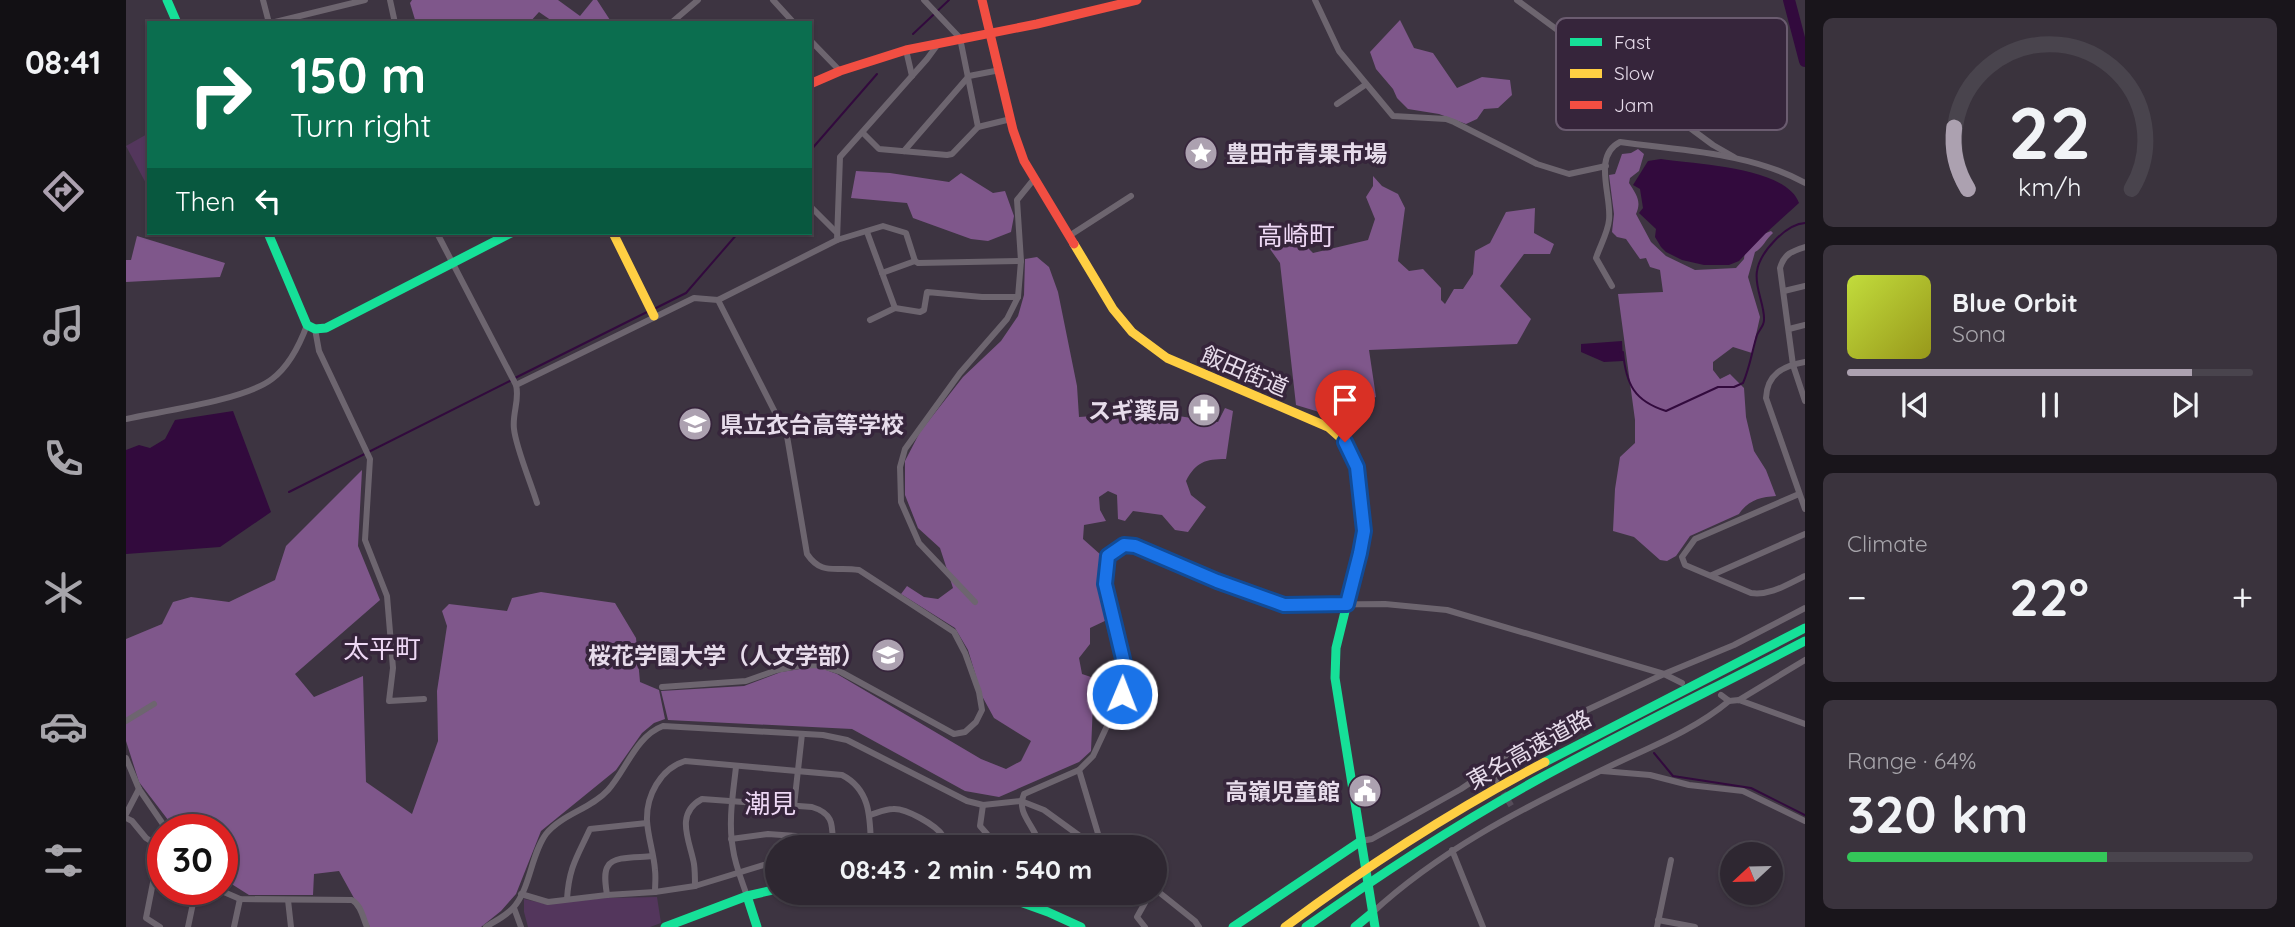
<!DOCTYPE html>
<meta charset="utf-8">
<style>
body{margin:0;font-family:Quicksand,"Noto Sans JP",sans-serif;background:#3a333d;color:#f1f3f6;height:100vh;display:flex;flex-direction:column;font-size:26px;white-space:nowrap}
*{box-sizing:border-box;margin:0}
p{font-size:23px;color:#a7a5ab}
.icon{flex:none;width:38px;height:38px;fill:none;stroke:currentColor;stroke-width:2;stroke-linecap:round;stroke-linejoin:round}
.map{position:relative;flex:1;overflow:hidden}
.side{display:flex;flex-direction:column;gap:18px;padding:18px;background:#19151b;width:490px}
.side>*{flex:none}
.hud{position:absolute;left:21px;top:21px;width:665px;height:214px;border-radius:0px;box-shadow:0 2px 5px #0004,0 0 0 2px #49444d;background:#0b6e4f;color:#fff;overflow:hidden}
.needle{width:46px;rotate:248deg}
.controls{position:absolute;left:1594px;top:842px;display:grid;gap:14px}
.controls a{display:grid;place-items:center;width:63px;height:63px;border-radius:50%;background:#2e2731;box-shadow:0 2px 5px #0004,0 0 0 2px #49444d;font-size:35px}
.speed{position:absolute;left:21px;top:814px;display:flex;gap:14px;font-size:35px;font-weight:700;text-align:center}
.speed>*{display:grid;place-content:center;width:91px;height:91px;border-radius:50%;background:#2e2731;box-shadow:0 2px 5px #0004,0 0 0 2px #49444d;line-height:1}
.speed .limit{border:10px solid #d22;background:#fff;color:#111}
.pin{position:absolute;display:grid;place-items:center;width:60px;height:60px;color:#fff;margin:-72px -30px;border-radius:50% 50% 50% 0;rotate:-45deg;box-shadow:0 0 7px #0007}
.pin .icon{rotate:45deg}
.me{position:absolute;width:77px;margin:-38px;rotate:1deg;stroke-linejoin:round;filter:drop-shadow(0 0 5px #0008)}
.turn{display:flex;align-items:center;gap:24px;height:147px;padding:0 28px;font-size:32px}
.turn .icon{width:91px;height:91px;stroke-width:2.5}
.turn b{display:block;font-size:49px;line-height:60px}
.then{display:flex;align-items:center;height:66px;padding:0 28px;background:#0003;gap:14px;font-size:26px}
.big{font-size:52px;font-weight:700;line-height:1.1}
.side .tile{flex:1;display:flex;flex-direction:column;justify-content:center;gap:10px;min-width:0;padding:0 24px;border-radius:10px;background:#3a333d}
.side .dial{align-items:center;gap:0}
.dial svg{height:182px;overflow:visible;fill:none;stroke:#49444d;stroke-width:7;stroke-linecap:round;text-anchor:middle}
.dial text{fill:#f1f3f6;stroke:none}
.song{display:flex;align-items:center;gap:21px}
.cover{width:84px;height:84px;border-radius:10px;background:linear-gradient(135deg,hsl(70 70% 55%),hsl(60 70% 35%))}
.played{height:7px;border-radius:4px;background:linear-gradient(90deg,#aca1b0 85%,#49444d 85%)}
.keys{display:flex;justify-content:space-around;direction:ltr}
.heat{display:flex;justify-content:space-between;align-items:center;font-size:38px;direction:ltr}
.charge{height:10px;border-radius:5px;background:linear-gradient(90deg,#34c759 64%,#49444d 0)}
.trip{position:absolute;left:639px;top:835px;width:402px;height:70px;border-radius:35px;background:#2e2731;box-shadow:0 2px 5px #0004,0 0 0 2px #49444d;font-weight:700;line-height:70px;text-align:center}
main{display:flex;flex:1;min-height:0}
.menu{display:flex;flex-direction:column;width:126px;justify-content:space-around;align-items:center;background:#121014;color:#a7a5ab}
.menu .icon{width:49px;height:49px}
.menu .on{color:#aca1b0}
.menu b{font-size:32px;color:#f1f3f6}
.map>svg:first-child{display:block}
</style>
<main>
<nav class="menu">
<b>08:41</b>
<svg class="icon on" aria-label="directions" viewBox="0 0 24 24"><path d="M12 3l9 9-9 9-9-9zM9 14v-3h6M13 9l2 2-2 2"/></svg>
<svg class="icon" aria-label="music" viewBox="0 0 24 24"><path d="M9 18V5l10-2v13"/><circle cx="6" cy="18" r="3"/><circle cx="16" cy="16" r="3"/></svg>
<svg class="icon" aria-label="phone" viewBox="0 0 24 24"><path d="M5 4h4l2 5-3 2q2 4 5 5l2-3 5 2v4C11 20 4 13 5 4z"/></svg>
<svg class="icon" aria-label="climate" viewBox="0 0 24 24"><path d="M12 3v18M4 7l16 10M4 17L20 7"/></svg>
<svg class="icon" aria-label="car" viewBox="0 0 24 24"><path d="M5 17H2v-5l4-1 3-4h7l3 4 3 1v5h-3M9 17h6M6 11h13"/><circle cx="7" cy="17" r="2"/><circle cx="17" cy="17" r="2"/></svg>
<svg class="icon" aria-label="filters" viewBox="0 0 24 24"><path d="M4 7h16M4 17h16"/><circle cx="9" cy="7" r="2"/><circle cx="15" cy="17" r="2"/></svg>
</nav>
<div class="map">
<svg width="1679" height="927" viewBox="0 0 1679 927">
<rect width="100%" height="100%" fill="#3d3441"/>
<!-- green -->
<g fill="#53365c">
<path d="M23,133V189L0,146Z"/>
<path d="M531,897L535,923L524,927H402L398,912V899L420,904L480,898Z"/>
</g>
<!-- forest -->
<g fill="#7f578b">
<path d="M286,0H432L454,16L467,0H471L484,20L483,23H429L413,12L403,23H290L284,3Z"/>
<path d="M1274,20L1288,48L1307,53L1331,88L1356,77L1384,80L1386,95L1372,108L1358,109L1351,119L1340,124L1313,114L1282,109L1271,98L1267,89L1250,69L1244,52Z"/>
<path d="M1512,149L1518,154L1513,171L1504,178L1503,183C1510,194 1516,201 1510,214L1525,242L1540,256L1569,270L1610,268L1618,259L1620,241L1645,231L1647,233C1640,239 1636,249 1629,252L1622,277L1634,317L1626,353L1607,347L1587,362V370L1594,379L1604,374L1618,388L1620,417L1628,451L1640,470L1650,496C1635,497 1622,500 1613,514L1564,536L1550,556L1541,561L1534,560L1508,537L1487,531L1489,489L1494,457L1509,443V420L1492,294L1537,292L1534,270L1524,267L1520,258L1514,259L1500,239L1491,237L1486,232L1488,214L1483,175L1489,174L1496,154L1505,153Z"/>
<path d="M730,171L764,173L823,182L835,173L867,193L879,191L888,216L885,232L862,241L845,239L787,218L781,203L725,198Z"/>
<path d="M1247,176L1256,186L1272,194L1279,208L1272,261L1283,271L1297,269L1315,288V300L1319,304L1328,289H1337L1347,274L1349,251L1364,243L1380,212L1409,208L1408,233L1428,244L1424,254H1398L1374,286L1405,319L1391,344L1243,350L1250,397L1203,415L1170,405L1154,263L1144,249L1165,231L1187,253L1242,240L1249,219L1240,197L1247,186Z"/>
<path d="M11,236L99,263L94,277L0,282V260H5Z"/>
<path d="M911,257L923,267L932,292L951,386L953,417L1026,412L1092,422L1099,408L1107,411L1100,459C1079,459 1070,462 1060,481L1065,495L1080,507L1062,532L1049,530L1036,515L1007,511L999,521L992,519L991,495L982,491L973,497L974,510L980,521L958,525L957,539L975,555V585L983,619L964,628V644L953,658L956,674L968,678L965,751L953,762L873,797L839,791L726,729L542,720L535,691L618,686L655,672L674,669L692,667L711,674L855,759L880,769L895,761L905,741L868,718L856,696L842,650L829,628L775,594L781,586L798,597L812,599L827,588L814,548L792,528L779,495V461L794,432L837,377L875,341L892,316L898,295L899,259Z"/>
<path d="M236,470L232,546L254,600L169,674L188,697L237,676L240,782L286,814L312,741L311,691L321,626L316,611L323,604L381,611L386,598L415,592L489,603L510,638L514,682L533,690L539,719L528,723L516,733L490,770L415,831L390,894L375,911L355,927H244L213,871L188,874L187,895H123L96,878V830L49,829L13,782L0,741V639L36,624L47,602L65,597L103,602L149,580L160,546Z"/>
</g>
<!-- water -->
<g fill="#320a3d">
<path d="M1535,159C1568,164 1661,167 1673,203L1640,233L1613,261L1603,265H1578L1556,260L1540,252L1535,247L1529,237L1530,229L1513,213L1517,208L1514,189L1507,185L1522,161Z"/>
<path d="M1496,341L1497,361L1478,362L1455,352V344Z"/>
<path d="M107,411L145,512L94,547L0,554V450L13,445L24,448L39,439L49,420Z"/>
</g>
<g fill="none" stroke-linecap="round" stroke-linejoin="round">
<!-- stream -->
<g stroke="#320a3d" stroke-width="2">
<path d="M787,34L823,0"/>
<path d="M684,151L751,74"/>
<path d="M530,308L560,293L612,233"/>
<path d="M1494,352H1497C1500,384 1508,401 1540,411L1592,387H1608L1617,383C1624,367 1626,351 1631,335C1633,330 1638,326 1638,320C1639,305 1628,287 1631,271C1634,252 1660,224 1679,223"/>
<path d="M389,378L521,312"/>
<path d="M163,492L384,381"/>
<path d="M1528,753L1547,776L1625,788L1679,815"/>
</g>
<!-- river -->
<path stroke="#320a3d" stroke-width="12" d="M1663,0L1679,61"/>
<!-- street-tunnel -->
<path stroke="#564d5a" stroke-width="6" stroke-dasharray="6 3" stroke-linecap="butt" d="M1373,785L1386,807"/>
<!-- street -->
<g stroke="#6d656f" stroke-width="6">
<path d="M137,0L143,23"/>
<path d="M264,0L269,23"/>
<path d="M647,0L668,23"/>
<path d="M798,0L834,38L852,127"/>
<path d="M1189,0L1213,51L1267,116L1320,119L1328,122L1411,164L1443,174L1480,166"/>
<path d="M1391,0L1587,145L1608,157"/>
<path d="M145,23L239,0"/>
<path d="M545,23L572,0"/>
<path d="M684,40L714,71"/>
<path d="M780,50L786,76"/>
<path d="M1211,104L1239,85"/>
<path d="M737,133L753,149L821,155L826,154L852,127L885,119"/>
<path d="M778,151L843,76L874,70"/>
<path d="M684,206L710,232"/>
<path d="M741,232L769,308L744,320"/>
<path d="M311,233L390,385C394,400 386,413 388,429C390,448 405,483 411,503"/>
<path d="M943,236L1005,196"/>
<path d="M711,240L714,157L801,59L812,44"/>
<path d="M1679,247C1666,251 1658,254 1654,268L1667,365L1679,401"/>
<path d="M756,273L789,261"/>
<path d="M1486,286L1470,258C1474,246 1482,232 1483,220C1486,196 1466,156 1494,142C1556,151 1623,152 1679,183"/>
<path d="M1658,291L1679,286"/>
<path d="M769,308L794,312L798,310L801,292L856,297H892"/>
<path d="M189,329L193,351L244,459L239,540L261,596L267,668L263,701L298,699"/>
<path d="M1663,329L1679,325"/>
<path d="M1679,362C1657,366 1641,374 1640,398L1679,509"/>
<path d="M390,385L568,298L592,300L711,240L757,226L780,233L789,261L792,263L895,261"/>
<path d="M0,419C36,411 119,400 146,379C162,367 174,344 181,325"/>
<path d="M1673,494L1569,539L1556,557L1559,565L1625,593C1644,596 1662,584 1679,576"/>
<path d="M1586,575L1679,534"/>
<path d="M849,602L793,543L775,502L774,467L779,449L834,373L881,319L892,297L895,261L891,200L908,179"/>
<path d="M536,687L620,681L651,670L672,666L693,665L715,672L828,734L839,732L850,722L856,710L853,692L839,653L828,632L733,570C709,566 696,576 681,554L661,436L592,300"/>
<path d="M1595,695L1603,701L1613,700L1679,724"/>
<path d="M1613,700L1679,660"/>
<path d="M0,721L28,704"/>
<path d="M0,758L13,789L41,830"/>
<path d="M610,767C607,794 602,822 607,849C609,865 616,881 621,896"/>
<path d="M1364,769L1370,780"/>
<path d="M953,770L976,847"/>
<path d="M1476,771L1524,775L1563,785L1617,791L1679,821"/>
<path d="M857,805L854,826L861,834L865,847"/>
<path d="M668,806L676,734"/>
<path d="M0,814L13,789"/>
<path d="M744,815C751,813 759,809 767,809C780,808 810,825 817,836L816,847"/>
<path d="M0,818L6,821L20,838L34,847"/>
<path d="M605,839L642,834L670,836L673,847"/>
<path d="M1235,841L1246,839L1335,789L1406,741L1446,717L1538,674L1608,645L1679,608"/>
<path d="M914,847C911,827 889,814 898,794L953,770L967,756L996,694C1005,655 981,622 979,584C978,575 981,565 982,556L998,546H1009L1091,581L1158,605L1259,604L1321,610L1538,674L1556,683"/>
<path d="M935,847L960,841"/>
<path d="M1326,850L1357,927"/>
<path d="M569,886C569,879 569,871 568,864C564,841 548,814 576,799L686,807C709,814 706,826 707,847"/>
<path d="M91,889L114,899L226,900C235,905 237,918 241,927"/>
<path d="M1029,889L1069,921L1073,927"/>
<path d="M529,892C529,885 530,877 529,870C528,854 522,838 521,821C520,796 534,769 559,761L716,775C745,790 744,818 745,847"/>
<path d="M395,894L422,902L481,895L529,892L569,886L651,861"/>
<path d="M481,895C480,887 477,873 482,866C488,855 515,858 526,856"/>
<path d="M441,899C443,867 451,857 464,829L521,823"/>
<path d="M162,900L165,927"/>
<path d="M388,908L395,927"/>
<path d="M1246,913C1312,852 1391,811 1472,772C1516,750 1565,733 1603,701"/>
<path d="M1532,920L1569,927"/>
<path d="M34,927L20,918L34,847L37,844"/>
<path d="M62,927L70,889"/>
<path d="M108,927L114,899"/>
<path d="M360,927C369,921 380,916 387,908C404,890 405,854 420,834C436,814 465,809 482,790C500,770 510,736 537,726L697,735L721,740L841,801L857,805L895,801L918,810L969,847"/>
<path d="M1019,927L1011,917L1025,892"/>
<path d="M1531,927L1545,860"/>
</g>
<!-- fast -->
<g stroke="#16e098" stroke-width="9">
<path d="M41,0L51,23"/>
<path d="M142,233L181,325L189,329L200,328L385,233"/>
<path d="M1227,579L1210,648L1209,678L1249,927"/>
<path d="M1419,762L1679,628"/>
<path d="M866,892L922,912L955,927"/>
<path d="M621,896L631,927"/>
<path d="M539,927L621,896L651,889"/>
<path d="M1107,927L1235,841"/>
<path d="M1180,927C1254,874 1330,825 1409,781C1498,732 1589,688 1679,641"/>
<path d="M1229,927L1246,913"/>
</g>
<!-- slow -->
<g stroke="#ffcf43" stroke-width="9">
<path d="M487,233L528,316"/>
<path d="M948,244L987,309L1006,332L1041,358L1202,427L1219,442L1229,461L1234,480L1238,531L1227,579"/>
<path d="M1159,927C1242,865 1327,810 1419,762"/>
</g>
<!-- jam -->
<g stroke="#f24e42" stroke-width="9">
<path d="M856,0L887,130L898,161L948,244"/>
<path d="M684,84L714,71L780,50L911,24L1011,0"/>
</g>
</g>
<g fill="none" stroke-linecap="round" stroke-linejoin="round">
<defs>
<path id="route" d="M996,694L999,675L998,663L979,584L982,556L998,545L1009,546L1091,581L1158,605L1221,604L1234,553L1238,531L1231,467L1219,442"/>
</defs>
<!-- route casing -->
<use href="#route" stroke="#114b97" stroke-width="18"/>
<!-- route -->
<use href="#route" stroke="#1a73e8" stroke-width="12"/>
</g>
<!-- icons -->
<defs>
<symbol id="sight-disc" viewBox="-11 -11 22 22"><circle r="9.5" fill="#aca1b0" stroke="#36253b"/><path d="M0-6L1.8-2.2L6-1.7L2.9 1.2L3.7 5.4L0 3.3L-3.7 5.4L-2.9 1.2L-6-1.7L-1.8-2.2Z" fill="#fff"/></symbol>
<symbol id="pharmacy-disc" viewBox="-11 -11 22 22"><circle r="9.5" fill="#aca1b0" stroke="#36253b"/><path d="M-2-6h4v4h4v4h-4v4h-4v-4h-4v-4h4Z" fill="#fff"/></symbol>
<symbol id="school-disc" viewBox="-11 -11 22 22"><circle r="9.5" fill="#aca1b0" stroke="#36253b"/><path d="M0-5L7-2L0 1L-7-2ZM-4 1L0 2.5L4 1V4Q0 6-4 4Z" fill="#fff"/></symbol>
<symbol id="university-disc" viewBox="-11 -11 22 22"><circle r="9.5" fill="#aca1b0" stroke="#36253b"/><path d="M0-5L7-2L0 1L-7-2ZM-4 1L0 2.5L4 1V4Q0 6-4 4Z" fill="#fff"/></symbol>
<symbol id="civic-disc" viewBox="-11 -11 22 22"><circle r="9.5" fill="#aca1b0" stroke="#36253b"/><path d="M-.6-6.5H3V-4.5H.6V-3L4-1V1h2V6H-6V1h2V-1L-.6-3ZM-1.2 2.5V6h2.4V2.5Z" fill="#fff"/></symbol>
</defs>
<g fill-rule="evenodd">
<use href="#sight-disc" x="1056" y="134" width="38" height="38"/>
<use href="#pharmacy-disc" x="1059" y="391" width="38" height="38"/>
<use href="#school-disc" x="550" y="405" width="38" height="38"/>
<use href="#university-disc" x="743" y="636" width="38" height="38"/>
<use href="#civic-disc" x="1220" y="772" width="38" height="38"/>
</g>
<g text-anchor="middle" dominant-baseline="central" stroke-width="7" stroke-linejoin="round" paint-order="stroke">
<!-- poi labels -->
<g font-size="23" font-weight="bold" fill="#e7dceb" stroke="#36253b" text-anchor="end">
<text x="1100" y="153" text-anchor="start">豊田市青果市場</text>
<text x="1054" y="410">スギ薬局</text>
<text x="594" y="424" text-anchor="start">県立衣台高等学校</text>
<text x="738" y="655">桜花学園大学（人文学部）</text>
<text x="1214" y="791">高嶺児童館</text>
</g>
<!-- street labels -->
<g font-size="23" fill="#e7dceb" stroke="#36253b">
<text transform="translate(1119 371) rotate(23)">飯田街道</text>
<text transform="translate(1403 749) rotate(-29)">東名高速道路</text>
</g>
<!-- quarter labels -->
<g font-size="26" fill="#eed8f5" stroke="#36253b">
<text x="1170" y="235">高崎町</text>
<text x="256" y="648">太平町</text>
<text x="644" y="803">潮見</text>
</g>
</g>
<!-- legend -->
<rect x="1430" y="18" width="231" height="112" rx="10" fill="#36253b" stroke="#6b5c70" stroke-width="2"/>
<rect x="1444" y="38" width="32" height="8" fill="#16e098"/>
<rect x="1444" y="69" width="32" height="9" fill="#ffcf43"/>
<rect x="1444" y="101" width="32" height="8" fill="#f24e42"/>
<g font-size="19" fill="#e7dceb">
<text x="1488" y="49">Fast</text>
<text x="1488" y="80">Slow</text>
<text x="1488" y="112">Jam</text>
</g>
</svg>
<div class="controls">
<a><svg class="needle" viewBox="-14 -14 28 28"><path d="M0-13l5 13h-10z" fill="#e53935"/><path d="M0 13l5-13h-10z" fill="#a7a5ab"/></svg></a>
</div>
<div class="speed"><div class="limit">30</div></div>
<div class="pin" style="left:1219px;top:442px;background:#d93025"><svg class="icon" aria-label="arrive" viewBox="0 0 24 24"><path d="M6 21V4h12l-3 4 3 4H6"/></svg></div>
<svg class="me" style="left:996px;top:694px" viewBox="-20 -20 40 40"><circle r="17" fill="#1a73e8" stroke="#fff" stroke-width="3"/><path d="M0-11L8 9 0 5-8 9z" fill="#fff"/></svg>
<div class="trip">08:43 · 2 min · 540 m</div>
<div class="hud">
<div class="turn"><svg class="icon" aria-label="right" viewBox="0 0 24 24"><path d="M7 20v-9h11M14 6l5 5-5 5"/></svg><div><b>150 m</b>Turn right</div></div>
<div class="then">Then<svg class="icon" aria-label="left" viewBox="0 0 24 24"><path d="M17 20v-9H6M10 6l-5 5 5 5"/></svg></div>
</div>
</div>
<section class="side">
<div class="tile dial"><svg viewBox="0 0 100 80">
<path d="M14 69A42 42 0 1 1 86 69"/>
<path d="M14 69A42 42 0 0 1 8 42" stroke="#aca1b0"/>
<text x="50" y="56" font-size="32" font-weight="700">22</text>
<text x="50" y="72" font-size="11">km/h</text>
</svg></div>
<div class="tile">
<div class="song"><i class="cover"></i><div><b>Blue Orbit</b><p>Sona</p></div></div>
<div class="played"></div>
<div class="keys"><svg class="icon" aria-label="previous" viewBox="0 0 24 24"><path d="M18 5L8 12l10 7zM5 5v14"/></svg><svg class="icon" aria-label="pause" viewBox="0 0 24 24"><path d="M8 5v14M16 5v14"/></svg><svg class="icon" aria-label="next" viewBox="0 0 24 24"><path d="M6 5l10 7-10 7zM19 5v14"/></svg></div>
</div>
<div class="tile"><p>Climate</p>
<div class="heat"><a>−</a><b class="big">22°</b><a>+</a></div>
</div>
<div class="tile"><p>Range · 64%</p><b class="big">320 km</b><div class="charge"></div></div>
</section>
</main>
